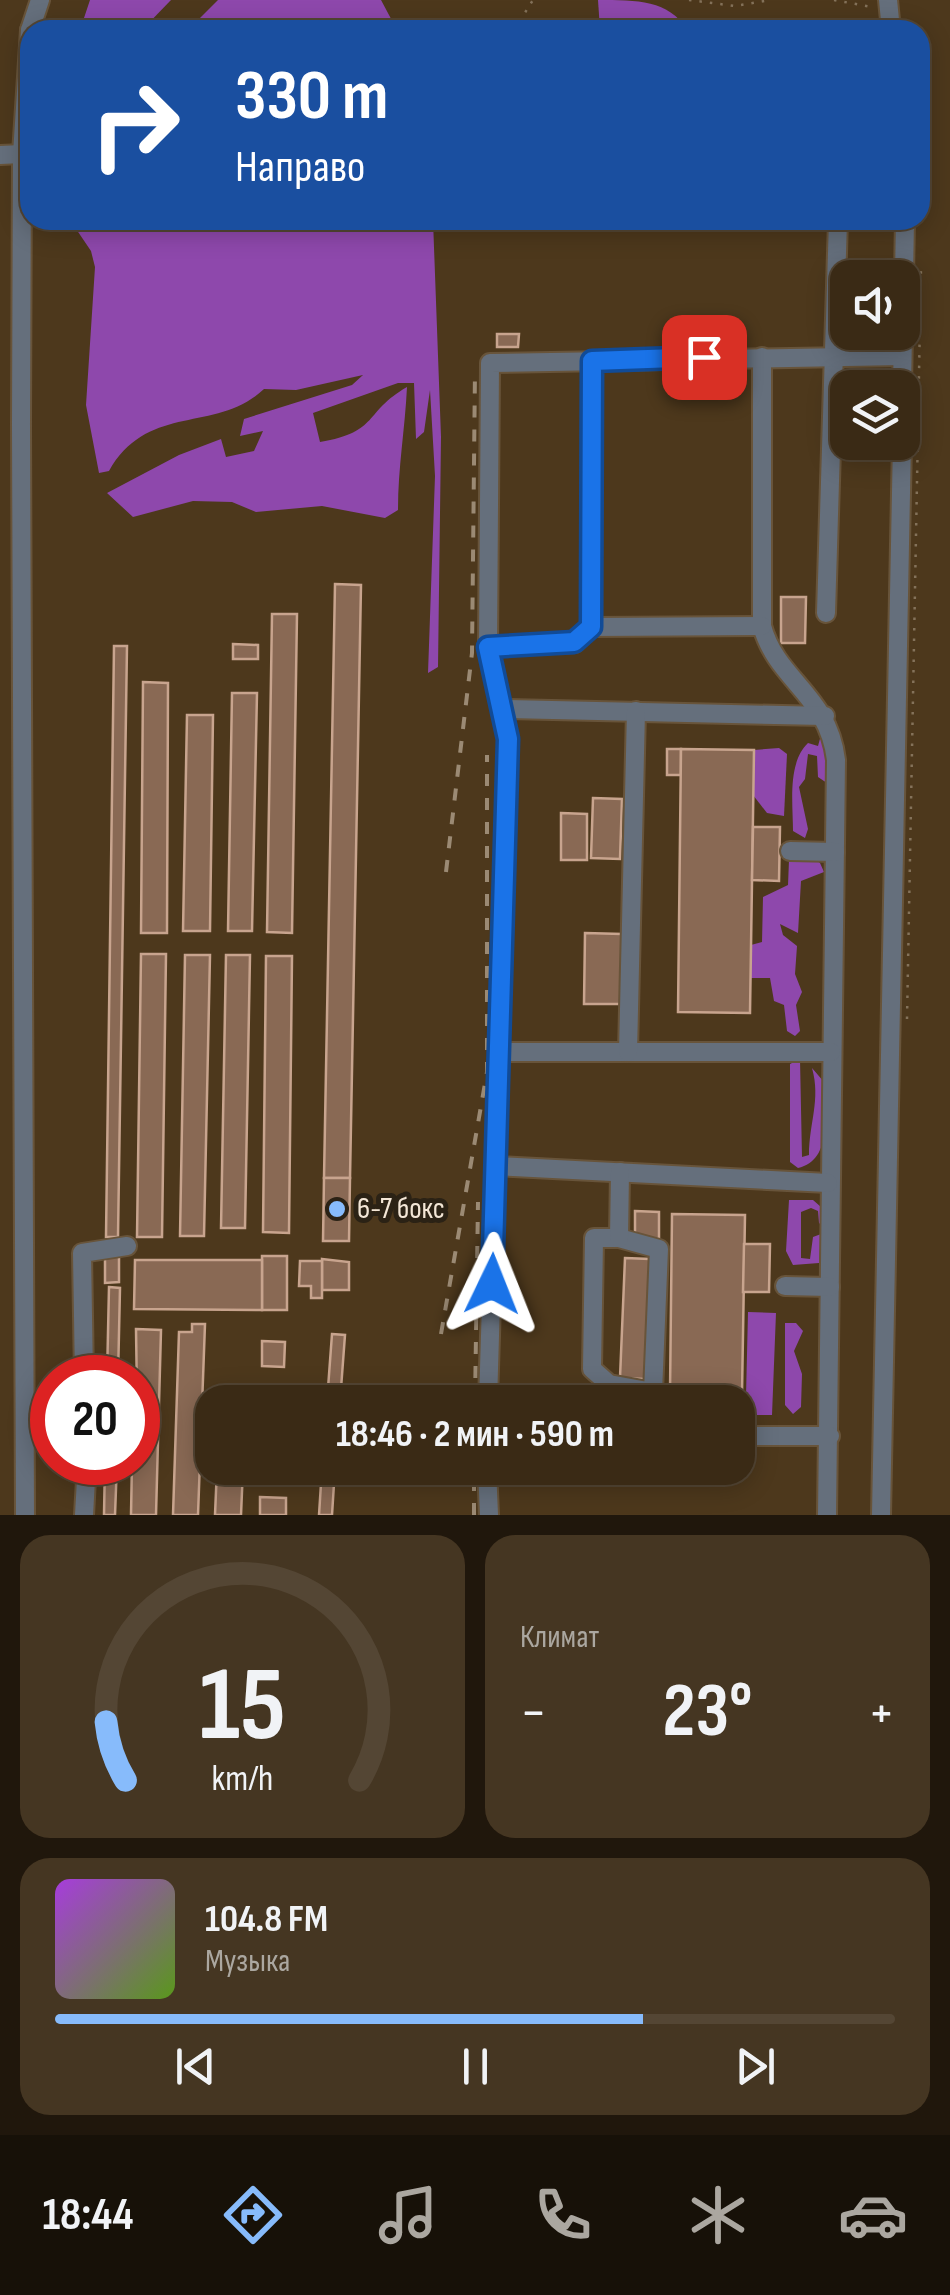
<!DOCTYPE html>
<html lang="ru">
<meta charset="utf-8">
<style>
body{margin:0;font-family:"Sofia Sans Condensed",sans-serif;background:#453622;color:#f1f3f6;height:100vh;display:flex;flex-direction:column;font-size:38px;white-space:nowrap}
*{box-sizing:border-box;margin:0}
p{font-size:32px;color:#aba7a0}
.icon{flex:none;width:55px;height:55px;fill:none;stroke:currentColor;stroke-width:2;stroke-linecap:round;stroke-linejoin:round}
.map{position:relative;height:1515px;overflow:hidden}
.sheet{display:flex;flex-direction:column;gap:20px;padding:20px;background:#20170c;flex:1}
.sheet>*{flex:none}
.guide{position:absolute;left:20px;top:20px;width:910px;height:210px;border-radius:30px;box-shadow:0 5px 25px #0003,0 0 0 2px #544634;background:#1a4fa0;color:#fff;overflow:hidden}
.buttons{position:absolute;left:830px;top:260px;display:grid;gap:20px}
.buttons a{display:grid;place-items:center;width:90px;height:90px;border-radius:20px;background:#3a2a15;box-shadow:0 5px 25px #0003,0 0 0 2px #544634;font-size:50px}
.speed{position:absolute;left:30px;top:1355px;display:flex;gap:20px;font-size:50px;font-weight:700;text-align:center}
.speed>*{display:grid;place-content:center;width:130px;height:130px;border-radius:50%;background:#3a2a15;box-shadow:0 5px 25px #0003,0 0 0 2px #544634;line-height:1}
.speed .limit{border:15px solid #d22;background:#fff;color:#111}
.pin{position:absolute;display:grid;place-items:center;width:85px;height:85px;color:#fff;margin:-42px;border-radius:20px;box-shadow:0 5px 15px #0006}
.me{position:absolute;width:110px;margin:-55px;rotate:2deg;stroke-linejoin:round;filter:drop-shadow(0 0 8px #0008)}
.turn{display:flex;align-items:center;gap:35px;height:210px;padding:0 50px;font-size:45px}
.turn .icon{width:130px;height:130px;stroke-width:2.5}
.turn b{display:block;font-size:70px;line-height:85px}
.big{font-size:75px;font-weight:700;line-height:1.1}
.sheet .widget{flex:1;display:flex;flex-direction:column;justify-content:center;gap:15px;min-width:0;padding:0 35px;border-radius:30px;background:#453622}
.sheet .dial{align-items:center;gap:0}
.dial svg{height:260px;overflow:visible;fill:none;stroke:#544634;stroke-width:7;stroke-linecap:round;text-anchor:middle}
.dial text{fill:#f1f3f6;stroke:none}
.song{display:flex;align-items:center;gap:30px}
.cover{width:120px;height:120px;border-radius:15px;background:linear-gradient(135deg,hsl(280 70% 55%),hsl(90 70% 35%))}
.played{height:10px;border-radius:5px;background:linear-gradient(90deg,#87bbfb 70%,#544634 70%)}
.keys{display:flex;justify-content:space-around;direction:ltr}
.heat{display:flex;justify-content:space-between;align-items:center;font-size:55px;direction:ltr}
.sheet .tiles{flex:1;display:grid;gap:20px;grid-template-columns:1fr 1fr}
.widget:last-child{grid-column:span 2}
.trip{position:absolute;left:195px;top:1385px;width:560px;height:100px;border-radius:30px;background:#3a2a15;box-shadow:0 5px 25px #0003,0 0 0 2px #544634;font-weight:700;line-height:100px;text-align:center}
.dock{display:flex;height:160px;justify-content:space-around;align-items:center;background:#171108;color:#aba7a0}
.dock .icon{width:70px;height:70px}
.dock .active{color:#87bbfb}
.dock b{font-size:45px;color:#f1f3f6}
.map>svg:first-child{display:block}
</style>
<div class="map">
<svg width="950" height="1515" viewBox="0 0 950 1515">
<rect width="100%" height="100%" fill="#4d381c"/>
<!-- forest -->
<g fill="#8e48ac">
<path d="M90,0H171L142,30H80Z"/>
<path d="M218,0H381L397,30H162L191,27Z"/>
<path d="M598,0C637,0 669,0 687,30H600Z"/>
<path d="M70,220H433L441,437L438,667L428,673L435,476L430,390L424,432L416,439L414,383H398L313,413L320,442C380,432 363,412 407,387C405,429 398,467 398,510L385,518L322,506L256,512L232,502L193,501L133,517L107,493L179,455L221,439L226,457L254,451L263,431L240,436L244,419L352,385L363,375L296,390L264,389C216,434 148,402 109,471L99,473L86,405L95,267L91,251Z"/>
<path d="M821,735L828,752L827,783L818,777L817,756L808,754L805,779L799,787L808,829L805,838L793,831C793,804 787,763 808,743L818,746Z"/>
<path d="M779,748L787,754L784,816L767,813L753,795L754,750Z"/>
<path d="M803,851L820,863L824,872L801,881L798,933L780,924L783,935L797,946L795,974L802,992L796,1005L800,1031L795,1036L787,1031L784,1005L774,1001L770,978H751V945L762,942L763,897L788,885L789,860Z"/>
<path d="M800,1059L802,1157L809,1155C809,1123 821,1100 812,1068L824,1082C824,1111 834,1160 798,1168L790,1162V1064Z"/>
<path d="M789,1200H813L821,1207L824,1227L819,1223L818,1211L811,1208L801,1212V1258L810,1259L813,1237L821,1234L819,1263L793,1265L786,1251Z"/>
<path d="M748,1312L776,1313L772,1415H752L751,1398L746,1396Z"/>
<path d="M785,1323H796L803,1331L794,1351L802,1374L801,1407L793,1414L785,1405Z"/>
</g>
<!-- building -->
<g fill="#896954" stroke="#c8a48e" stroke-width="2.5">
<path d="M497,334H519L518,347H497Z"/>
<path d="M335,584L361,585L350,1178H324Z"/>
<path d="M781,597H806L805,643H781Z"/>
<path d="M272,614H297L292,933L267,932Z"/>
<path d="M233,644L258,645V659H233Z"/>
<path d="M114,646H127L118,1237H106Z"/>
<path d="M143,682L168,683L167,933H141Z"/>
<path d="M232,693H257L252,931H228Z"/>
<path d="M187,715H213L210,931H183Z"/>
<rect x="667" y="749" width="14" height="26"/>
<path d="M681,749L754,750L750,1013L678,1012Z"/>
<path d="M593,798L622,799L620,859L591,858Z"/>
<path d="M561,813L587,814V860H561Z"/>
<path d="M753,827H780L779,881L752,880Z"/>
<path d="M585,933L622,934L621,1004H584Z"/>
<path d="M141,954H166L162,1237H137Z"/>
<path d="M185,955H210L204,1236H180Z"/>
<path d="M226,955H250L245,1228H221Z"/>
<path d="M266,956H292L289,1233L263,1232Z"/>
<path d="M324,1178H350L349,1241H323Z"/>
<path d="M635,1211L659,1212V1239L635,1238Z"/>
<path d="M672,1214L745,1215L742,1394L670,1393Z"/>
<path d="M744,1244H770L769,1292H743Z"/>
<path d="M105,1256H119V1282L105,1283Z"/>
<rect x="262" y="1256" width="25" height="54"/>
<path d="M625,1258L650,1259L645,1379L620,1378Z"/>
<path d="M322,1259L349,1262V1290H322Z"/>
<path d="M135,1260H262V1310L134,1309Z"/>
<path d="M300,1261H322V1298H311V1286H299Z"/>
<path d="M109,1287L120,1288L118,1378H107Z"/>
<path d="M192,1324H205L198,1515H173L179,1332H192Z"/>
<path d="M136,1329L161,1330L156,1515H131L132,1462H138Z"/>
<path d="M332,1334L345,1335L340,1402H327Z"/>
<path d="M262,1341L285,1342L284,1367L262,1366Z"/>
<path d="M220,1389L247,1390L246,1402H220Z"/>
<path d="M105,1462H117L115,1515H104Z"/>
<path d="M217,1468H243L241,1515H215Z"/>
<path d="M322,1468H335L332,1515H319Z"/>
<path d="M260,1497L286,1498V1515H260Z"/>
</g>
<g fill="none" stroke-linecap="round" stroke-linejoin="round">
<defs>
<g id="minor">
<path d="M888,0L891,30"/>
<path d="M30,30L40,0"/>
<path d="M0,155L22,154"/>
<path d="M762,357V626C777,681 828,694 836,760L827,1515"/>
<path d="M902,388L905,220"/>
<path d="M826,613L838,220"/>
<path d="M591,627L592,361"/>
<path d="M488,647L575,643L591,627L762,626"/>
<path d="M504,709L825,716"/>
<path d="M790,851L835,852"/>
<path d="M502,1052H831"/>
<path d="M628,1052L636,711"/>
<path d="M496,1166L828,1183"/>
<path d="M594,1238H619L659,1249L653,1392L609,1384L592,1369Z"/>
<path d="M619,1238L620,1172"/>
<path d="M785,1286L830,1287"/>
<path d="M84,1378L82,1253L127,1246"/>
<path d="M488,1402L508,739L488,647L490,363L902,356"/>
<path d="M738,1436H830"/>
<path d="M487,1468L489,1515"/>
<path d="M25,1515L21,425L22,154L30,30"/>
<path d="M84,1515L87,1462"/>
<path d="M881,1515L902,442"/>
</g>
</defs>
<!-- minor casing -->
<use href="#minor" stroke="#68543a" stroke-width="22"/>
<!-- path -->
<g stroke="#84725a" stroke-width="2.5" stroke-dasharray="2.5 8" stroke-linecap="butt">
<path d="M689,0L735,6L770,0"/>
<path d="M834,0L872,7"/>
<path d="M514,30L533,0"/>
<path d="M907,1019L921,267"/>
</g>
<!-- minor -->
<use href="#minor" stroke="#656f7c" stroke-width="18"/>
<!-- rail -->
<g stroke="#9b8a74" stroke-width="4" stroke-dasharray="12 12" stroke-linecap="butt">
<path d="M446,872L472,653L475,370"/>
<path d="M441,1334L487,1072V755"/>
<path d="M475,1402L478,1202"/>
<path d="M474,1515V1468"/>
</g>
</g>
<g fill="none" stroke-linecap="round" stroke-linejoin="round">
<defs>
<path id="route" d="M492,1284L508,739L488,647L574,642L591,627L592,361L704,357"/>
</defs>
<!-- route casing -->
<use href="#route" stroke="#114b97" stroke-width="25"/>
<!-- route -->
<use href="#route" stroke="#1a73e8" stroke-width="18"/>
</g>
<!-- markers -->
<circle fill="#87bbfb" stroke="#2b2215" stroke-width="4" cx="337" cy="1209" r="10"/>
<g text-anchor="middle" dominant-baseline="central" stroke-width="10" stroke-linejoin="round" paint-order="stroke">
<!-- poi labels -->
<g font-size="30" fill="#f3e6d6" stroke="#2b2215" text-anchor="start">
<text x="357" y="1209">6-7 бокс</text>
</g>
</g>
</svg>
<div class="buttons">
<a><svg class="icon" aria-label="sound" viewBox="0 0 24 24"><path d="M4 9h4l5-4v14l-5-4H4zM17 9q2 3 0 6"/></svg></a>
<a><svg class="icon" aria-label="layers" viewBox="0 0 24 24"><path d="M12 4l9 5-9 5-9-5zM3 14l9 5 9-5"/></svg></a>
</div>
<div class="speed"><div class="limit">20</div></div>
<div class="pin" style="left:704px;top:357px;background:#d93025"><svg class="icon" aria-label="arrive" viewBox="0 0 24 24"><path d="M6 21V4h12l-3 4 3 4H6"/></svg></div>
<svg class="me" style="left:492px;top:1284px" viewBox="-20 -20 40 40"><path d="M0-17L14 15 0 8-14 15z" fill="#1a73e8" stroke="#fff" stroke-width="4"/></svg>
<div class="trip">18:46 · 2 мин · 590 m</div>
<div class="guide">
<div class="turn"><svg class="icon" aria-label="right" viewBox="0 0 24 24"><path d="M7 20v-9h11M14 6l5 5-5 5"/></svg><div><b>330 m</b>Направо</div></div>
</div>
</div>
<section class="sheet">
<div class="tiles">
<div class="widget dial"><svg viewBox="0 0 100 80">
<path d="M14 69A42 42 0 1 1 86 69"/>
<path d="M14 69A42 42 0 0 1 8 51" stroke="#87bbfb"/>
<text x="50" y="56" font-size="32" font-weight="700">15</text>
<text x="50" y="72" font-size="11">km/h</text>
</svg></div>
<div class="widget"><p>Климат</p>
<div class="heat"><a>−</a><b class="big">23°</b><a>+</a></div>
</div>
<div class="widget">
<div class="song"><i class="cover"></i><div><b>104.8 FM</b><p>Музыка</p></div></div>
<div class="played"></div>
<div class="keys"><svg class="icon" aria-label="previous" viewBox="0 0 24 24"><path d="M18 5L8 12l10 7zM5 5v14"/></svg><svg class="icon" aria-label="pause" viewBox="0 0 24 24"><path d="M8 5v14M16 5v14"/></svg><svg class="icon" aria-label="next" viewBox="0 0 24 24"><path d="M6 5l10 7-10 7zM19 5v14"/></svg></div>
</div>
</div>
</section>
<nav class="dock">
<b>18:44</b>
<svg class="icon active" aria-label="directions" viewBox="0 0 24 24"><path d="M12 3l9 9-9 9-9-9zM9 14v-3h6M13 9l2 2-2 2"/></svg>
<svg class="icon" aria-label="music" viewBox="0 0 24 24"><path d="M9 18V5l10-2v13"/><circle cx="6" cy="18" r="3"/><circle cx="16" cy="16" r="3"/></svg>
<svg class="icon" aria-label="phone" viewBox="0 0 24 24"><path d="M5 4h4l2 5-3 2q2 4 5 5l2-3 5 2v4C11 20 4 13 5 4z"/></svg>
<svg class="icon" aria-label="climate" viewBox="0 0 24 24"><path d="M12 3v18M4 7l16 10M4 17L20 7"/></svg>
<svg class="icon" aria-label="car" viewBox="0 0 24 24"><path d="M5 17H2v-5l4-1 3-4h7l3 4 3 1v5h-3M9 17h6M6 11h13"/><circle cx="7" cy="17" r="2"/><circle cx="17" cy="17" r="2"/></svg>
</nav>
